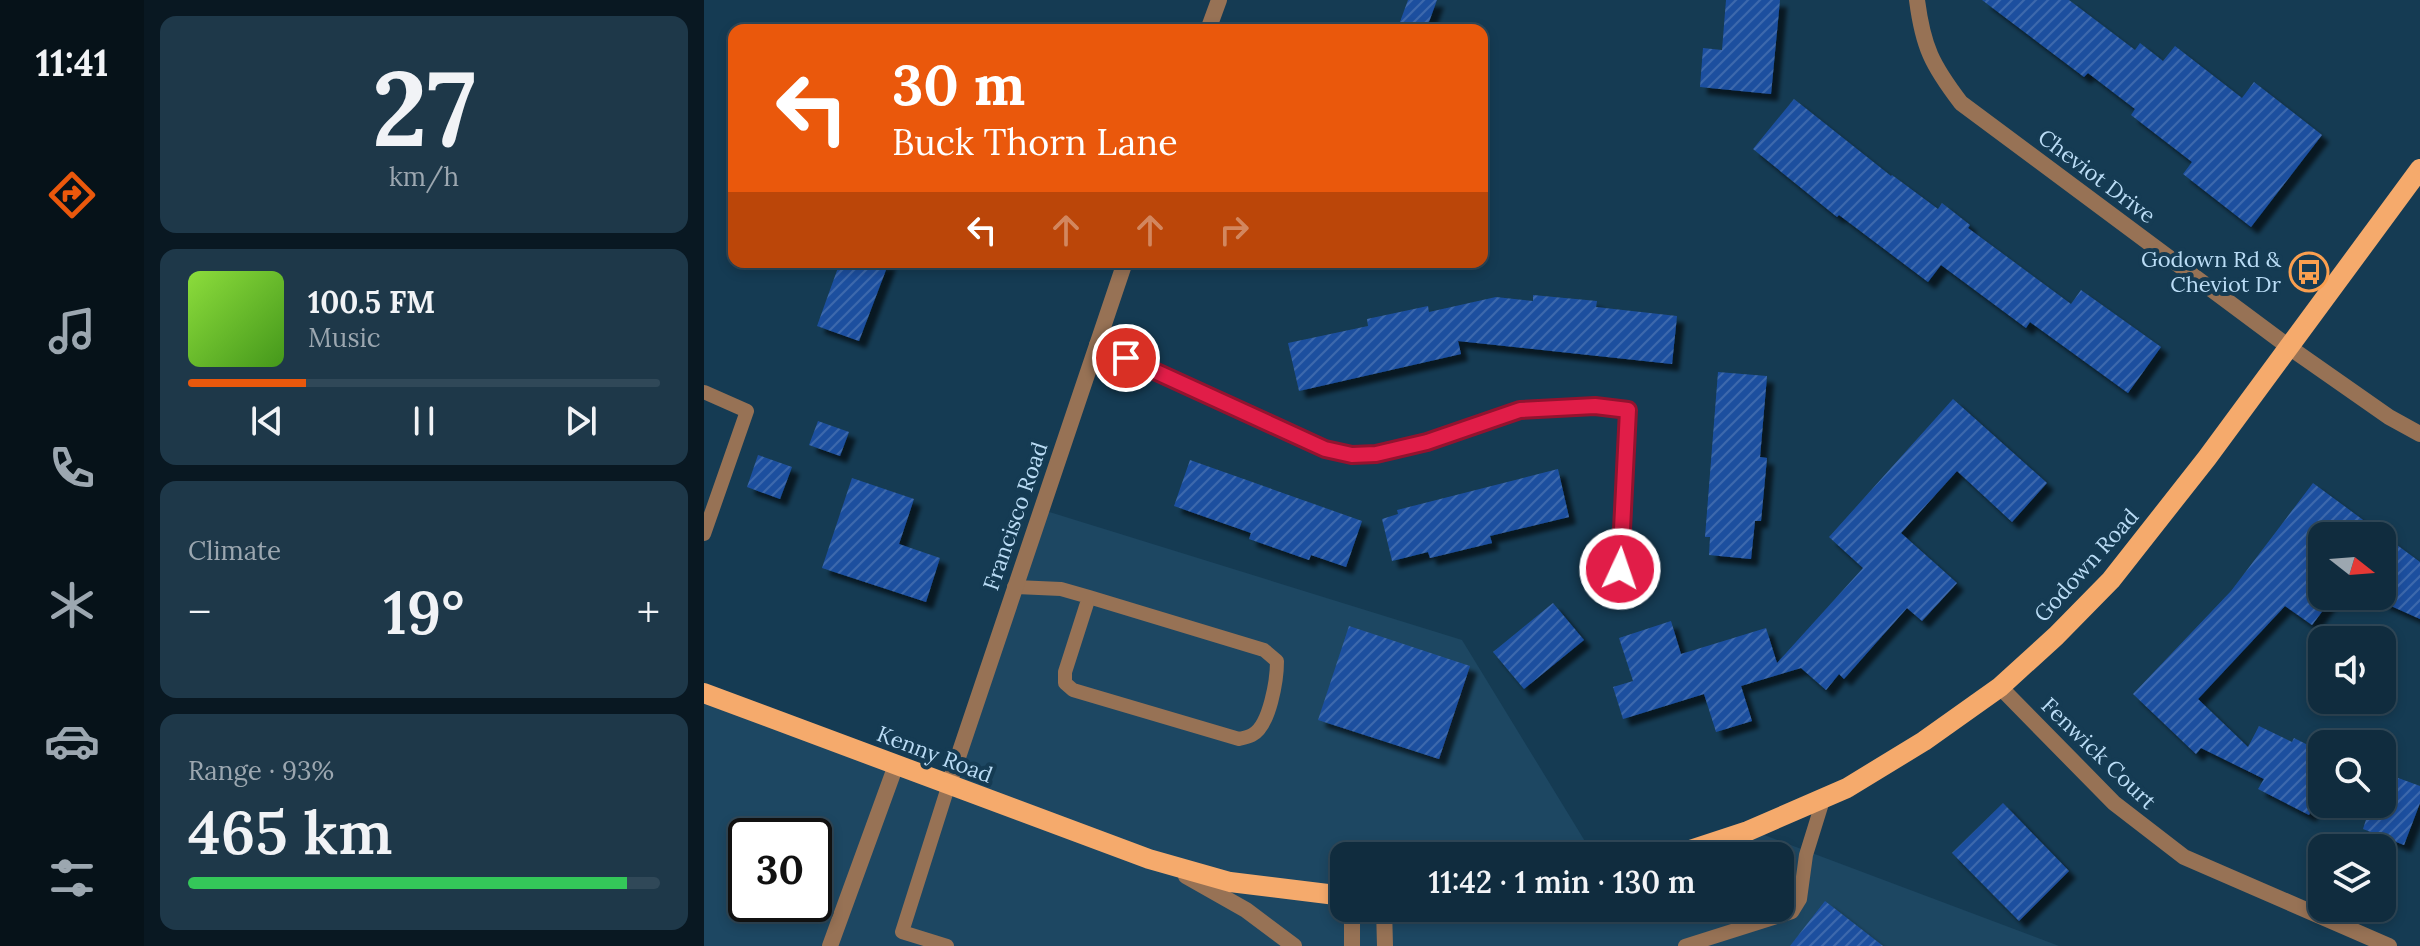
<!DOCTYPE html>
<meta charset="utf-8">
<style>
body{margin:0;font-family:Lora,serif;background:#1e3849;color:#f1f3f6;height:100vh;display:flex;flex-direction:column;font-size:30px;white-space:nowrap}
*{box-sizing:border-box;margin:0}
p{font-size:26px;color:#9ca7b0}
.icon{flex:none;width:44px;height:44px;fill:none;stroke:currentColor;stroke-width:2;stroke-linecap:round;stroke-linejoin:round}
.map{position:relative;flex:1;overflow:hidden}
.details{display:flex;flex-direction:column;gap:16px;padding:16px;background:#091822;width:560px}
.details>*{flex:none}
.guide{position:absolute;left:24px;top:24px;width:760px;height:244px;border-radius:16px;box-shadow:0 4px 12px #0003,0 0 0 2px #304858;background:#ea580c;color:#fff;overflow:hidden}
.needle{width:52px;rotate:107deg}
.tools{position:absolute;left:1604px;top:522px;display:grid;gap:16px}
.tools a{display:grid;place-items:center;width:88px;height:88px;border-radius:16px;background:#102c3e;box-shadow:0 4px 12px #0003,0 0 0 2px #304858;font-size:40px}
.speed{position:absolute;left:24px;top:818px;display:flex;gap:16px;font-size:40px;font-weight:700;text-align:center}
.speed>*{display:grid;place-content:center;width:104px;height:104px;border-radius:50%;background:#102c3e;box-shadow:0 4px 12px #0003,0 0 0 2px #304858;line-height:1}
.speed .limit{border:4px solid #111;border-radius:12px;background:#fff;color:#111}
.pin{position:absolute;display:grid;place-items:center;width:68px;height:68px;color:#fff;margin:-34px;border:4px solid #fff;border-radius:50%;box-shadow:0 2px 8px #0007}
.me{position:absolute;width:88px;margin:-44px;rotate:3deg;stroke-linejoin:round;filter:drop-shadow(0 0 6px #0008)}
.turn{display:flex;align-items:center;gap:28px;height:168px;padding:0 32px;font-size:36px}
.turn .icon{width:104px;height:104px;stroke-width:2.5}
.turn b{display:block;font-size:56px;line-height:68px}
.lanes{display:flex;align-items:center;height:76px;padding:0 32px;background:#0003;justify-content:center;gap:40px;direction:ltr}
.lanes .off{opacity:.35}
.big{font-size:60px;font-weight:600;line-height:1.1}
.details .card{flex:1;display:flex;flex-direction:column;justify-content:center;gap:12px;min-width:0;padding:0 28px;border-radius:16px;background:#1e3849}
.details .dial{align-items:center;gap:0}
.dial b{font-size:104px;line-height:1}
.song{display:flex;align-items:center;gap:24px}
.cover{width:96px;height:96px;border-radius:12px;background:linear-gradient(135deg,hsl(90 70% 55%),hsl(100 70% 35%))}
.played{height:8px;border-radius:4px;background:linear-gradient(90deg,#ea580c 25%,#304858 25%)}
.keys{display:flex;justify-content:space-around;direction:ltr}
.heat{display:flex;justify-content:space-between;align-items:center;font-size:44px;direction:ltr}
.charge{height:12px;border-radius:6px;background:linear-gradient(90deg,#34c759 93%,#304858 0)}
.trip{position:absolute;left:626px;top:842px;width:464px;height:80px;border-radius:16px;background:#102c3e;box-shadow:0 4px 12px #0003,0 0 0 2px #304858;font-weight:600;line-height:80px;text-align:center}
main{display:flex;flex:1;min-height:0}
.dock{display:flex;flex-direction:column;width:144px;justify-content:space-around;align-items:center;background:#061219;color:#9ca7b0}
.dock .icon{width:56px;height:56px}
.dock .current{color:#ea580c}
.dock b{font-size:36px;color:#f1f3f6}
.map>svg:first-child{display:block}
</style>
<main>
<nav class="dock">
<b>11:41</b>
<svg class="icon current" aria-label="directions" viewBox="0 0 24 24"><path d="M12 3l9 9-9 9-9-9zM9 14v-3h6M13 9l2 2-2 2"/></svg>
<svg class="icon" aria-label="music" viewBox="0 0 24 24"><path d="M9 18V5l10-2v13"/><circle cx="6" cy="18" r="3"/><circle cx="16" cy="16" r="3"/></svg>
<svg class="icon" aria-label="phone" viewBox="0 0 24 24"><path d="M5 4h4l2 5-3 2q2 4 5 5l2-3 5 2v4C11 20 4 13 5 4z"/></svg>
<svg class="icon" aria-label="climate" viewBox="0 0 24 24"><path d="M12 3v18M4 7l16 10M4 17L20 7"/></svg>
<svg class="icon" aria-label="car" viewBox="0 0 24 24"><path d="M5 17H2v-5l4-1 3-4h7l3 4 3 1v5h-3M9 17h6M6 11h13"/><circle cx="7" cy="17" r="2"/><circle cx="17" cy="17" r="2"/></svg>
<svg class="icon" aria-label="filters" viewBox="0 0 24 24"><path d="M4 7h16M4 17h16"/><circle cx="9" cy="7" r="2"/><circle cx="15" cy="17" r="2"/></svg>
</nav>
<section class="details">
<div class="card dial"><b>27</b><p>km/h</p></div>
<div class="card">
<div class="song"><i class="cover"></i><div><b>100.5 FM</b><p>Music</p></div></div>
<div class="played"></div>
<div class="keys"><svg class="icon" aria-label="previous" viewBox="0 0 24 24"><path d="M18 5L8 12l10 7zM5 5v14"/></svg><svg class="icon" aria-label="pause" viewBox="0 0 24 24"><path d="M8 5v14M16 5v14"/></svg><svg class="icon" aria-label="next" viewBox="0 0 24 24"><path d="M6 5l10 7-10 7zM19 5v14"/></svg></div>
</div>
<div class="card"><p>Climate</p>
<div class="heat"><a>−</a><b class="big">19°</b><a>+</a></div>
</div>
<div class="card"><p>Range · 93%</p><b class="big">465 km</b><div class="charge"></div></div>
</section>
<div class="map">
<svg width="1716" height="946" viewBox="0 0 1716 946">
<defs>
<pattern id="building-hatch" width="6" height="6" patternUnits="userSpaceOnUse" patternTransform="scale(2)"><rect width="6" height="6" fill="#1e509f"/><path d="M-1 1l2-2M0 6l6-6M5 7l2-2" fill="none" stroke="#3d69ad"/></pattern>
<filter id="shadow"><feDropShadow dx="7" dy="7" stdDeviation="2" flood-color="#0009"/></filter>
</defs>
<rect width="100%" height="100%" fill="#153b53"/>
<!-- built -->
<path fill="#1d4762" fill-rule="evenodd" d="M339,510L758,640L890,856H640V908H1076V856H952L1044,829L1355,946H0V688L240,773ZM42,836H110V904H42Z"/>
<!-- building -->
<g fill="url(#building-hatch)" filter="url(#shadow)">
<path d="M704,0H733L722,30H693Z"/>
<path d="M1022,0H1076L1067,94L996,87L999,48L1018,50Z"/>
<path d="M1278,0H1365L1431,50L1436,43L1459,61L1471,46L1538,98L1550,82L1618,135L1547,227L1479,174L1488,162L1427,115L1431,109L1384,73L1380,77Z"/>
<path d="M1090,99L1187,176L1188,175L1234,209L1238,203L1266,225L1264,228L1367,304L1377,290L1457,347L1424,393L1326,322L1322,328L1237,265L1224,282L1135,215L1133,217L1049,149Z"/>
<path d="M136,262H185L155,341L113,326Z"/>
<path d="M829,295L893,301L892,307L973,316L968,364L754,341L757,354L595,391L584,343L664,326L663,319L724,306L725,312L792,297L829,301Z"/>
<path d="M1014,372L1063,376L1056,457L1063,458L1057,521H1051L1047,559L1005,555L1006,537H1001Z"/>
<path d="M1249,399L1343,483L1308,522L1253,471L1215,513L1197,533L1253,583L1218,621L1203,608L1140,679L1135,674L1122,690L1097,668L1037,686L1048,721L1012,732L1000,694L919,719L909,687L929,681L915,638L967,621L977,654L1062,628L1073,663L1159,568L1125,537Z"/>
<path d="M114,421L145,432L136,456L105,445Z"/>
<path d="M54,455L88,467L76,499L43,487Z"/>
<path d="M486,460L658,521L642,567L607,555L605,560L545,539L547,533L470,506Z"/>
<path d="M854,469L865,517L786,536L788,543L726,558L724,552L688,561L678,519L694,514L693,510Z"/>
<path d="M148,478L210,499L195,544L236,558L222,602L118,568Z"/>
<path d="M1609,483L1716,562V619L1678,602V536H1618V596L1626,601L1608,625L1581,606L1494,699L1544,747L1555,726L1588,742L1590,738L1618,752V789L1605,815L1554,789L1560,779L1497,748L1492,754L1429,694L1527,591Z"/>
<path d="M849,603L880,640L820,689L789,652Z"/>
<path d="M645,626L766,666L735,759L614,720Z"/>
<path d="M1678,772L1716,786V803L1700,845L1659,829L1667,804H1678Z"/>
<path d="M1299,803L1365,871L1315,921L1248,853Z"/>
<path d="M1121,901L1179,946H1086Z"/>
</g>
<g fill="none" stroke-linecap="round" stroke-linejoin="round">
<!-- lane -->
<g stroke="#977255" stroke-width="14">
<path d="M0,392L43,411L0,534"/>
<path d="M310,587L357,589L385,597L560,650L573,661C573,679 566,726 548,735C544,737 539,738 535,739L369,690L361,683V672L385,597"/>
<path d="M243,946L198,932L245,784"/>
<path d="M981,946L1088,912L1096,899L1102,855L1120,797"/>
</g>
<!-- street -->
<g stroke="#977255" stroke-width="16">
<path d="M1213,0C1219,47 1228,65 1257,103L1585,347L1685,417L1716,434"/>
<path d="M504,30L515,0"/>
<path d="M393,345L621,449L648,455L672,454L723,442L816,410L891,406L924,410L916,569"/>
<path d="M1296,687L1410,803L1480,857L1685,946"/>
<path d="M245,784L421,262"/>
<path d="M482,876L542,910L590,946"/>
<path d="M680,908L681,946"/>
<path d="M126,946L192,765"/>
<path d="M648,946V908"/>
</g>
<!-- primary -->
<g stroke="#f5aa6c" stroke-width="20">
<path d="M0,693L445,859L526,882L640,896"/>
<path d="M968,856L1044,831L1143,788L1220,741L1296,687L1352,636L1407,580L1503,458L1716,169"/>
</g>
</g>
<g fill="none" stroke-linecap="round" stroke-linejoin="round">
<defs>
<path id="route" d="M422,358L621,449L648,455L672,454L723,442L816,410L891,406L924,410L916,569"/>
</defs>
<!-- route casing -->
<use href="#route" stroke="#92132f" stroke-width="20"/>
<!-- route -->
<use href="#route" stroke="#e11d48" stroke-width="14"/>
</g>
<!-- icons -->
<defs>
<symbol id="bus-ring" viewBox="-11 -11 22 22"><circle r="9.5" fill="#153b53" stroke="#fa9f4f" stroke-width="1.5"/><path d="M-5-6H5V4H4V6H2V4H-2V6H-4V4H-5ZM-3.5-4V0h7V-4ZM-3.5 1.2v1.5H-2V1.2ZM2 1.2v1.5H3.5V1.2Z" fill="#fa9f4f"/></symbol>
</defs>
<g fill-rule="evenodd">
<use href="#bus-ring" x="1583" y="250" width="44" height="44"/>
</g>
<g text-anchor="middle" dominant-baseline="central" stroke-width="8" stroke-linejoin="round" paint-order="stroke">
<!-- street labels -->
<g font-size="22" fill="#badcf5" stroke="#153b53">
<text transform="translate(1393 176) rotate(37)">Cheviot Drive</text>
<text transform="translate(311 516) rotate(-71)">Francisco Road</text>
<text transform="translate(1382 565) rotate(-48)">Godown Road</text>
<text transform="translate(1395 753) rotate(44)">Fenwick Court</text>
<text transform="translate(231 754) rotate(21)">Kenny Road</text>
</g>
<!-- poi labels -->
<g font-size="22" fill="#badcf5" stroke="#153b53" text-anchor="end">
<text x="1577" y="259">Godown Rd &amp;<tspan x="1577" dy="25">Cheviot Dr</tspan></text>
</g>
</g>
</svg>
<div class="tools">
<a><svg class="needle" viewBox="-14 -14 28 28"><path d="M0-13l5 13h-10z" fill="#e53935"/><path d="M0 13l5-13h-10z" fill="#9ca7b0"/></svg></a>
<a><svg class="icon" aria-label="sound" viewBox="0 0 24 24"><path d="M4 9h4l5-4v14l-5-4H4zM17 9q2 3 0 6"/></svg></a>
<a><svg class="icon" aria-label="search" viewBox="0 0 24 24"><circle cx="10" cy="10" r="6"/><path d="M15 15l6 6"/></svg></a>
<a><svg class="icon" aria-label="layers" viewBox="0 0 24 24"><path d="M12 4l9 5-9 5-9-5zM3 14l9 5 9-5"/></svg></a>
</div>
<div class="speed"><div class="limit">30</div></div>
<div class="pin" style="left:422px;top:358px;background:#d93025"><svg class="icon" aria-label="arrive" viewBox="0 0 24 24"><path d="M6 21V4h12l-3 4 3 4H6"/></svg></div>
<svg class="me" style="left:916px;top:569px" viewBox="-20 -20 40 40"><circle r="17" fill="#e11d48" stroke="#fff" stroke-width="3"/><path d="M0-11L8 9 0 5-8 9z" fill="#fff"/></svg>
<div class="trip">11:42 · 1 min · 130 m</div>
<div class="guide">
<div class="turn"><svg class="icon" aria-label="left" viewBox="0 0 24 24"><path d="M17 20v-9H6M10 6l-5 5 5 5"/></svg><div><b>30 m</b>Buck Thorn Lane</div></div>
<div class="lanes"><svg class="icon" aria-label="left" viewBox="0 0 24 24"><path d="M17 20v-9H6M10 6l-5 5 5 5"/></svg><svg class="icon off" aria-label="ahead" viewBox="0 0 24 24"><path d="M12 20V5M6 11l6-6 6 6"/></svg><svg class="icon off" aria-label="ahead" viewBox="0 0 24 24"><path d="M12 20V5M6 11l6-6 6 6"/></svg><svg class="icon off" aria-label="right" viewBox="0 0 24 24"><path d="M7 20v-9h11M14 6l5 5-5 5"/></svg></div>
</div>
</div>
</main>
